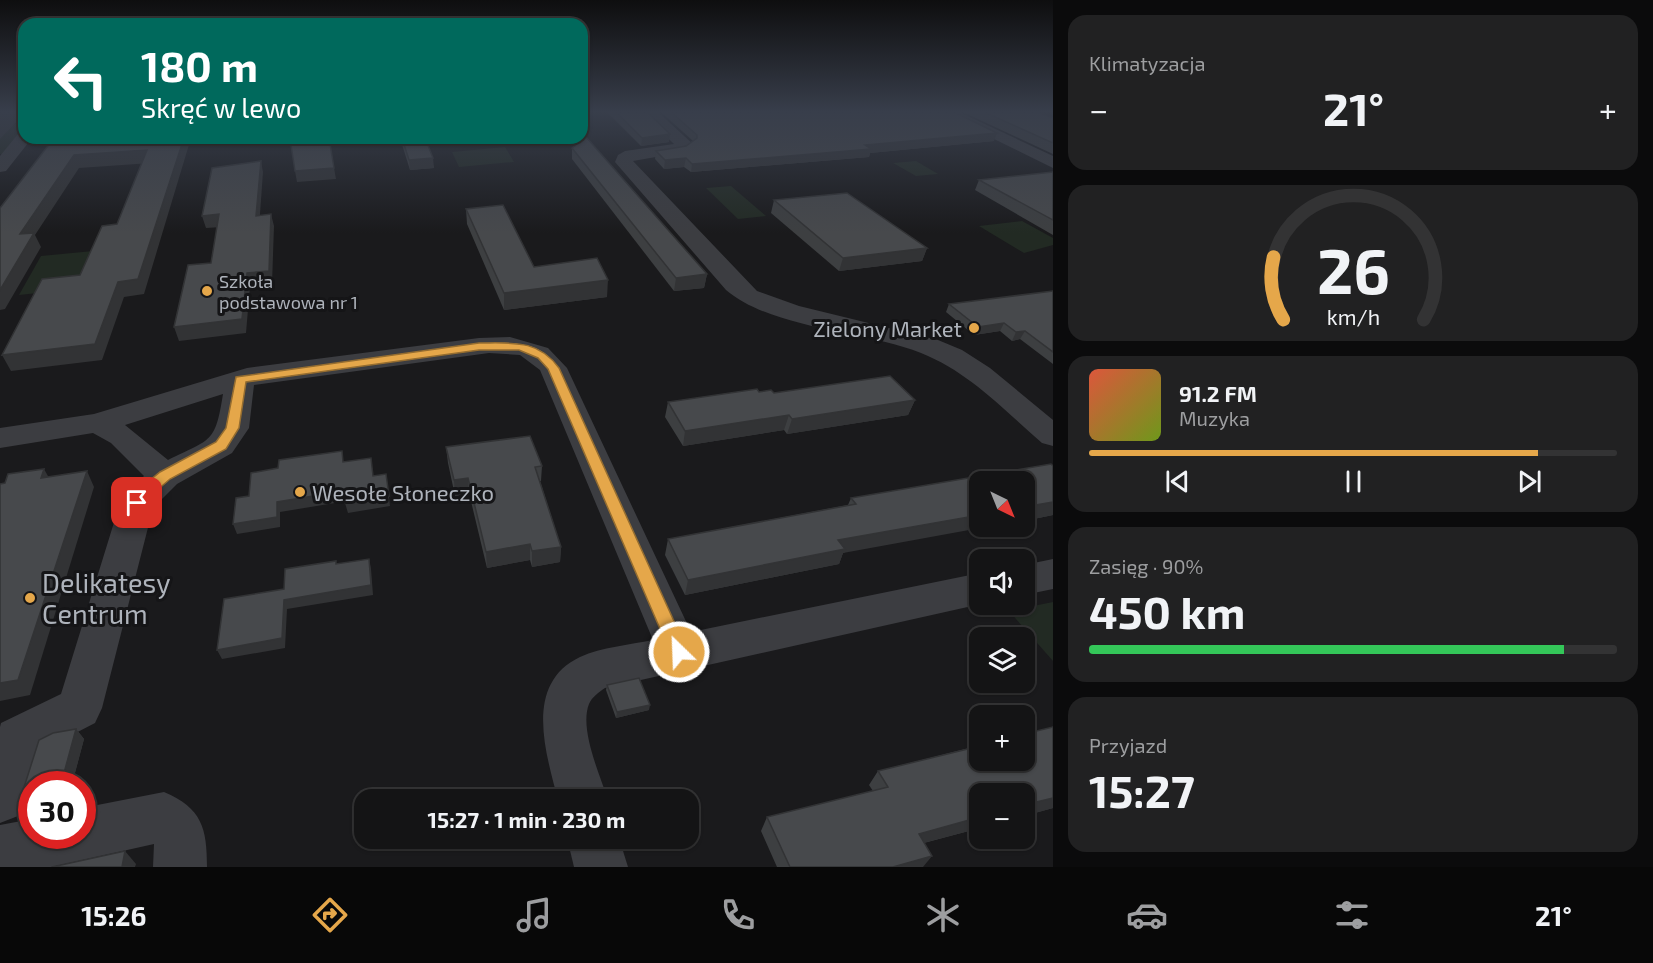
<!DOCTYPE html>
<html lang="pl">
<meta charset="utf-8">
<style>
body{margin:0;font-family:"Exo 2",sans-serif;background:#212122;color:#f1f3f6;height:100vh;display:flex;flex-direction:column;font-size:22px;white-space:nowrap}
*{box-sizing:border-box;margin:0}
p{font-size:20px;color:#9d9ea0}
.icon{flex:none;width:33px;height:33px;fill:none;stroke:currentColor;stroke-width:2;stroke-linecap:round;stroke-linejoin:round}
.map{position:relative;flex:1;overflow:hidden}
.panel{display:flex;flex-direction:column;gap:15px;padding:15px;background:#0b0b0c;width:600px}
.panel>*{flex:none}
.top-card{position:absolute;left:18px;top:18px;width:570px;height:126px;border-radius:18px;box-shadow:0 2px 4px #0004,0 0 0 2px #333334;background:#00695c;color:#fff;overflow:hidden}
.needle{width:39px;rotate:137deg}
.fabs{position:absolute;left:969px;top:471px;display:grid;gap:12px}
.fabs a{display:grid;place-items:center;width:66px;height:66px;border-radius:12px;background:#141415;box-shadow:0 2px 4px #0004,0 0 0 2px #333334;font-size:30px}
.speed{position:absolute;left:18px;top:771px;display:flex;gap:12px;font-size:30px;font-weight:700;text-align:center}
.speed>*{display:grid;place-content:center;width:78px;height:78px;border-radius:50%;background:#141415;box-shadow:0 2px 4px #0004,0 0 0 2px #333334;line-height:1}
.speed .limit{border:9px solid #d22;background:#fff;color:#111}
.pin{position:absolute;display:grid;place-items:center;width:51px;height:51px;color:#fff;margin:-26px;border-radius:12px;box-shadow:0 3px 9px #0006}
.me{position:absolute;width:66px;margin:-33px;rotate:336deg;stroke-linejoin:round;filter:drop-shadow(0 0 4px #0008)}
.turn{display:flex;align-items:center;gap:21px;height:126px;padding:0 24px;font-size:27px}
.turn .icon{width:78px;height:78px;stroke-width:2.5}
.turn b{display:block;font-size:42px;line-height:51px}
.big{font-size:45px;font-weight:700;line-height:1.1}
.panel .widget{flex:1;display:flex;flex-direction:column;justify-content:center;gap:9px;min-width:0;padding:0 21px;border-radius:18px;background:#212122}
.panel .dial{align-items:center;gap:0}
.dial svg{height:156px;overflow:visible;fill:none;stroke:#333334;stroke-width:7;stroke-linecap:round;text-anchor:middle}
.dial text{fill:#f1f3f6;stroke:none}
.song{display:flex;align-items:center;gap:18px}
.cover{width:72px;height:72px;border-radius:9px;background:linear-gradient(135deg,hsl(10 70% 55%),hsl(80 70% 35%))}
.played{height:6px;border-radius:3px;background:linear-gradient(90deg,#e5a74a 85%,#333334 85%)}
.keys{display:flex;justify-content:space-around;direction:ltr}
.heat{display:flex;justify-content:space-between;align-items:center;font-size:33px;direction:ltr}
.charge{height:9px;border-radius:4px;background:linear-gradient(90deg,#34c759 90%,#333334 0)}
.trip{position:absolute;left:354px;top:789px;width:345px;height:60px;border-radius:18px;background:#141415;box-shadow:0 2px 4px #0004,0 0 0 2px #333334;font-weight:700;line-height:60px;text-align:center}
.tab-bar{display:flex;height:96px;justify-content:space-around;align-items:center;background:#080808;color:#9d9ea0}
.tab-bar .icon{width:42px;height:42px}
.tab-bar .on{color:#e5a74a}
.tab-bar b{font-size:27px;color:#f1f3f6}
main{display:flex;flex:1;min-height:0}
.map>svg:first-child{display:block}
</style>
<main>
<div class="map">
<svg width="1053" height="867" viewBox="0 0 1053 867">
<rect width="100%" height="100%" fill="#1a1a1c"/>
<!-- green -->
<g fill="#222a23">
<path d="M24,124V131L4,154H0V125Z"/>
<path d="M505,147L514,162L459,167L452,152Z"/>
<path d="M916,161L938,174L916,176L893,163Z"/>
<path d="M731,186L766,216L738,219L706,188Z"/>
<path d="M1022,221L1053,238V245L1024,253L979,226Z"/>
<path d="M93,251L76,289L19,295L41,256Z"/>
<path d="M1053,602V661L1009,611Z"/>
</g>
<g fill="none" stroke-linecap="round" stroke-linejoin="round">
<!-- minor -->
<g fill="#3c3d41" fill-rule="evenodd">
<path d="M641,112H658L694,145L684,152L633,161L757,291L799,306L938,340L962,350L990,368L1053,420V446L1042,443C1004,410 969,372 921,353C865,331 772,329 726,290L615,162L618,155L625,151L674,144Z"/>
<path d="M939,112H959L1053,156V168Z"/>
<path d="M24,133V138H32L6,171L0,172V156L18,134Z"/>
<path d="M510,337L548,348L567,368L691,632L980,573L981,604L605,688C599,692 592,697 589,704C579,729 600,775 608,800H558C546,753 523,684 580,657C602,647 629,645 653,640L540,370L520,355L489,353L254,385L249,428L232,453L177,484L153,508L102,708L95,723L37,753L18,816L0,823V727L1,723L61,694L120,503L125,494L144,476L111,443L93,433L0,448V428L94,414L247,368L479,338ZM223,394C215,444 212,438 168,460L125,425Z"/>
<path d="M1053,559V589L1024,595V565Z"/>
<path d="M164,792C202,808 207,828 207,867H153L154,844L51,867H0V825L32,819V836H82V808Z"/>
<path d="M567,838H619L628,867H574Z"/>
</g>
</g>
<!-- wall -->
<g fill="#3d3f41">
<path d="M607,112H647L669,142L641,146Z"/>
<path d="M661,112H814L994,141L870,153L869,157L691,172L684,167L664,169L655,159L656,151L686,146L693,141Z"/>
<path d="M963,112H1038L1053,118V154Z"/>
<path d="M400,138H425L434,168L410,170Z"/>
<path d="M572,148L707,274L704,288L674,291L572,159Z"/>
<path d="M1053,172V235L975,190L979,180Z"/>
<path d="M774,200L927,248L922,261L839,271L771,213Z"/>
<path d="M466,209L534,267L607,297L504,310L467,224Z"/>
<path d="M1053,291V364L1020,339L1012,341L1000,331L974,335L946,312L949,304Z"/>
<path d="M759,392L774,393L915,400L908,415L787,434L784,430L683,446L665,417L668,402Z"/>
<path d="M446,447L542,466L541,481H540L561,547L560,562L532,567L530,560L487,568L469,493L455,496L448,463Z"/>
<path d="M1053,466V515L1024,521V482L843,553L839,564L685,595L665,555L668,539L848,505L851,498Z"/>
<path d="M607,685L649,710L616,718L606,690Z"/>
<path d="M1053,727V808L1024,816V794L980,828L924,843L923,867H777L761,831L767,817L873,791L869,785L878,771Z"/>
<path d="M76,729L84,739L72,784H32V809L29,810L20,800L39,740L53,733Z"/>
</g>
<!-- shaded-wall -->
<g fill="#323335">
<path d="M2,112H24V114L0,139V113Z"/>
<path d="M997,133L994,141L870,153L869,157L691,172L692,164L865,145Z"/>
<path d="M670,134L669,142L641,146L642,138Z"/>
<path d="M184,138H191L144,294L124,297L102,360L11,371L2,355L118,282Z"/>
<path d="M147,150L151,163L79,168L35,235L41,247L5,309L0,310V290L20,234L74,155Z"/>
<path d="M433,158L434,168L410,170L409,160Z"/>
<path d="M686,158L684,167L664,169L665,160Z"/>
<path d="M261,161L263,172L259,228L256,216Z"/>
<path d="M334,168L336,179L297,182L295,171Z"/>
<path d="M219,214L222,227L206,228L202,216Z"/>
<path d="M271,214L274,226L272,284L250,286L246,333L179,341L174,327L247,273Z"/>
<path d="M927,248L922,261L839,271L843,258Z"/>
<path d="M707,274L704,288L674,291L676,278Z"/>
<path d="M608,280L607,297L504,310V293Z"/>
<path d="M1004,323L1000,331L974,335L978,327Z"/>
<path d="M1025,331L1020,339L1012,341L1016,332Z"/>
<path d="M915,400L908,415L787,434L792,419Z"/>
<path d="M789,415L784,430L683,446L685,431Z"/>
<path d="M44,469L53,485L41,478Z"/>
<path d="M87,471L94,487L30,695L0,701V683Z"/>
<path d="M386,474L390,506L348,513L345,503Z"/>
<path d="M468,478L469,493L455,496L454,480Z"/>
<path d="M345,491L347,501L280,512V527L237,534L233,524L277,502Z"/>
<path d="M1053,502V515L1024,521V507Z"/>
<path d="M980,515V526H991L843,553L839,564L685,595L688,580L838,540Z"/>
<path d="M530,544V560L487,568L486,552Z"/>
<path d="M561,547L560,562L532,567V551Z"/>
<path d="M369,559L371,569L373,595L287,609L285,648L222,659L217,650L284,600Z"/>
<path d="M650,705L649,710L616,718L617,712Z"/>
<path d="M76,729L84,739L72,784H61Z"/>
<path d="M1053,798V808L1024,816V805Z"/>
<path d="M980,817V828L908,847L919,834Z"/>
<path d="M125,851L136,864L135,867H122Z"/>
<path d="M932,856L923,867H893Z"/>
</g>
<!-- building -->
<g fill="#47494c" stroke="#323335" stroke-width="1.5">
<path d="M616,112H647L670,134L642,138Z"/>
<path d="M671,112H954L997,133L865,145L871,149L692,164L686,158L665,160L656,151L686,146L697,138V135Z"/>
<path d="M984,112H1038L1053,118V143Z"/>
<path d="M586,137L707,274L676,278L572,148Z"/>
<path d="M54,138H184L138,279L118,282L95,344L2,355L42,279L80,275L102,226L117,224L147,150L74,155L20,234L34,233L0,290V208Z"/>
<path d="M290,138H329L334,168L295,171Z"/>
<path d="M402,138H425L433,158L409,160Z"/>
<path d="M261,161L256,216L271,214L269,271L247,273L242,319L174,327L188,265L211,263L219,214L202,216L212,168Z"/>
<path d="M1053,172V220L979,180Z"/>
<path d="M847,193L927,248L843,258L774,200Z"/>
<path d="M503,205L534,267L597,258L608,280L504,293L466,209Z"/>
<path d="M1053,291V352L1025,331L1016,332L1004,323L978,327L949,304Z"/>
<path d="M890,376L915,400L792,419L789,415L685,431L668,402L757,389L759,392L771,390L774,393Z"/>
<path d="M530,436L542,466L535,467L561,547L532,551L530,544L486,552L468,478L454,480L446,447Z"/>
<path d="M342,451L343,462L371,458L373,476L386,474L389,496L345,503V491L277,502V517L233,524L236,498L249,496L251,473L278,468L279,460Z"/>
<path d="M1051,464L1053,466V502L1024,507V482H980V515L838,540L845,549L688,580L668,539L856,504L851,498Z"/>
<path d="M44,469L41,478L87,471L18,680L0,683V484L5,483L8,474Z"/>
<path d="M369,559L371,585L284,600L282,638L217,650L224,599L284,589L285,569L336,561V564Z"/>
<path d="M639,678L650,705L617,712L607,685Z"/>
<path d="M1053,727V798L1024,805V794H980V817L919,834L932,856L893,867H790L767,817L888,787L878,771L980,746V760H1024V734Z"/>
<path d="M76,729L61,784H32V798L20,800L39,740L53,733Z"/>
<path d="M125,851L122,867H52Z"/>
</g>
<!-- sky -->
<linearGradient id="sky" x2="0" y2="1"><stop stop-color="#0e0e0f"/><stop offset="0.48" stop-color="#383e4b"/><stop offset="1" stop-color="#383e4b" stop-opacity="0"/></linearGradient>
<rect width="1053" height="233" fill="url(#sky)"/>
<!-- route -->
<path fill="#e5a74a" stroke="#956d30" stroke-width="1.5" d="M479,343C512,343 538,339 559,368L688,652L685,658L679,660L672,658L670,652L548,369L538,358L519,350H479L246,382L239,428L226,449L170,479L155,492L142,507H132L129,503L144,485L160,472L216,442L226,428L236,377Z"/>
<!-- markers -->
<g fill="#e5a74a" stroke="#151517" stroke-width="2">
<circle cx="207" cy="291" r="6"/>
<circle cx="974" cy="328" r="6"/>
<circle cx="300" cy="492" r="6"/>
<circle cx="30" cy="598" r="6"/>
</g>
<g text-anchor="middle" dominant-baseline="central" stroke-width="6" stroke-linejoin="round" paint-order="stroke">
<!-- far-poi labels -->
<g font-size="18" fill="#aeb3bb" stroke="#151517" text-anchor="start">
<text x="219" y="281">Szkoła<tspan x="219" dy="21">podstawowa nr 1</tspan></text>
</g>
<!-- poi labels -->
<g font-size="22" fill="#aeb3bb" stroke="#151517" text-anchor="end">
<text x="962" y="328">Zielony Market</text>
<text x="312" y="492" text-anchor="start">Wesołe Słoneczko</text>
</g>
<!-- near-poi labels -->
<g font-size="27" fill="#aeb3bb" stroke="#151517" text-anchor="start">
<text x="42" y="582">Delikatesy<tspan x="42" dy="31">Centrum</tspan></text>
</g>
</g>
</svg>
<div class="fabs">
<a><svg class="needle" viewBox="-14 -14 28 28"><path d="M0-13l5 13h-10z" fill="#e53935"/><path d="M0 13l5-13h-10z" fill="#9d9ea0"/></svg></a>
<a><svg class="icon" aria-label="sound" viewBox="0 0 24 24"><path d="M4 9h4l5-4v14l-5-4H4zM17 9q2 3 0 6"/></svg></a>
<a><svg class="icon" aria-label="layers" viewBox="0 0 24 24"><path d="M12 4l9 5-9 5-9-5zM3 14l9 5 9-5"/></svg></a>
<a>+</a>
<a>−</a>
</div>
<div class="speed"><div class="limit">30</div></div>
<div class="pin" style="left:137px;top:503px;background:#d93025"><svg class="icon" aria-label="arrive" viewBox="0 0 24 24"><path d="M6 21V4h12l-3 4 3 4H6"/></svg></div>
<svg class="me" style="left:679px;top:652px" viewBox="-20 -20 40 40"><circle r="17" fill="#e5a74a" stroke="#fff" stroke-width="3"/><path d="M0-11L8 9 0 5-8 9z" fill="#fff"/></svg>
<div class="trip">15:27 · 1 min · 230 m</div>
<div class="top-card">
<div class="turn"><svg class="icon" aria-label="left" viewBox="0 0 24 24"><path d="M17 20v-9H6M10 6l-5 5 5 5"/></svg><div><b>180 m</b>Skręć w lewo</div></div>
</div>
</div>
<section class="panel">
<div class="widget"><p>Klimatyzacja</p>
<div class="heat"><a>−</a><b class="big">21°</b><a>+</a></div>
</div>
<div class="widget dial"><svg viewBox="0 0 100 80">
<path d="M14 69A42 42 0 1 1 86 69"/>
<path d="M14 69A42 42 0 0 1 9 37" stroke="#e5a74a"/>
<text x="50" y="56" font-size="32" font-weight="700">26</text>
<text x="50" y="72" font-size="11">km/h</text>
</svg></div>
<div class="widget">
<div class="song"><i class="cover"></i><div><b>91.2 FM</b><p>Muzyka</p></div></div>
<div class="played"></div>
<div class="keys"><svg class="icon" aria-label="previous" viewBox="0 0 24 24"><path d="M18 5L8 12l10 7zM5 5v14"/></svg><svg class="icon" aria-label="pause" viewBox="0 0 24 24"><path d="M8 5v14M16 5v14"/></svg><svg class="icon" aria-label="next" viewBox="0 0 24 24"><path d="M6 5l10 7-10 7zM19 5v14"/></svg></div>
</div>
<div class="widget"><p>Zasięg · 90%</p><b class="big">450 km</b><div class="charge"></div></div>
<div class="widget"><p>Przyjazd</p><b class="big">15:27</b></div>
</section>
</main>
<nav class="tab-bar">
<b>15:26</b>
<svg class="icon on" aria-label="directions" viewBox="0 0 24 24"><path d="M12 3l9 9-9 9-9-9zM9 14v-3h6M13 9l2 2-2 2"/></svg>
<svg class="icon" aria-label="music" viewBox="0 0 24 24"><path d="M9 18V5l10-2v13"/><circle cx="6" cy="18" r="3"/><circle cx="16" cy="16" r="3"/></svg>
<svg class="icon" aria-label="phone" viewBox="0 0 24 24"><path d="M5 4h4l2 5-3 2q2 4 5 5l2-3 5 2v4C11 20 4 13 5 4z"/></svg>
<svg class="icon" aria-label="climate" viewBox="0 0 24 24"><path d="M12 3v18M4 7l16 10M4 17L20 7"/></svg>
<svg class="icon" aria-label="car" viewBox="0 0 24 24"><path d="M5 17H2v-5l4-1 3-4h7l3 4 3 1v5h-3M9 17h6M6 11h13"/><circle cx="7" cy="17" r="2"/><circle cx="17" cy="17" r="2"/></svg>
<svg class="icon" aria-label="filters" viewBox="0 0 24 24"><path d="M4 7h16M4 17h16"/><circle cx="9" cy="7" r="2"/><circle cx="15" cy="17" r="2"/></svg>
<b>21°</b>
</nav>
